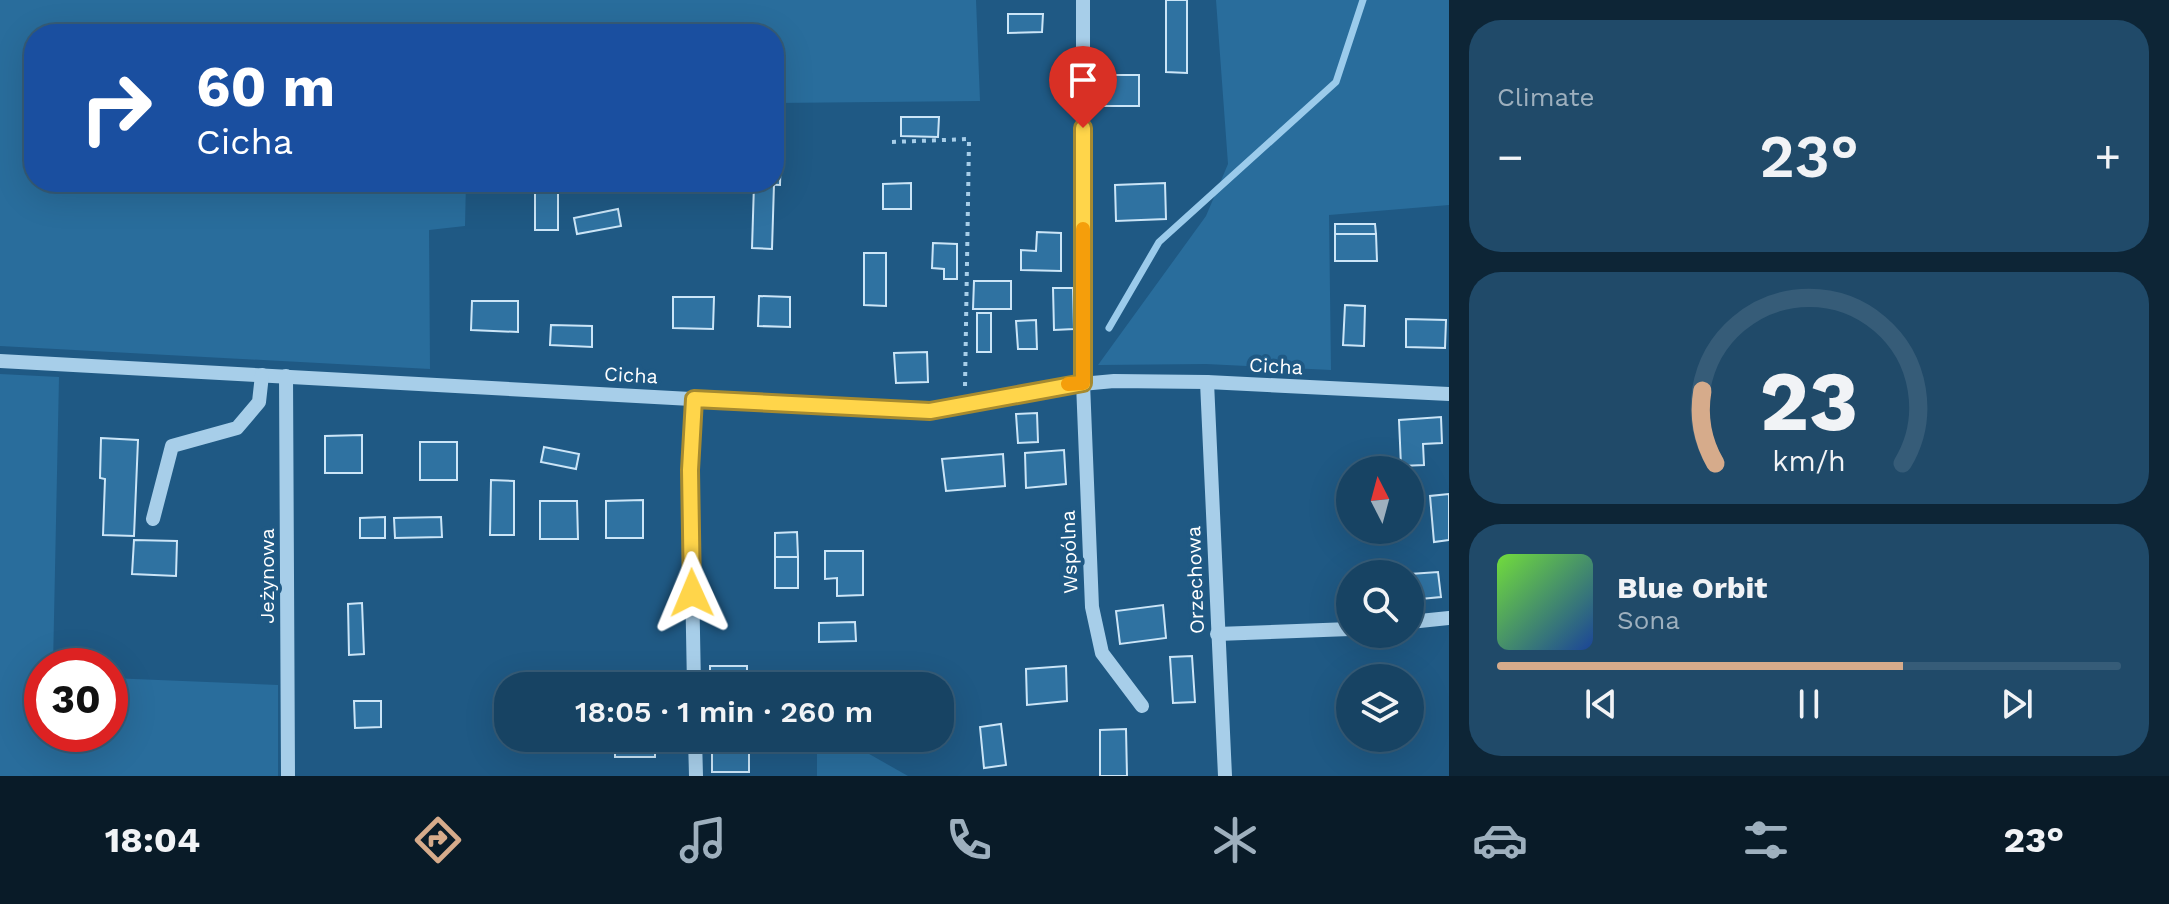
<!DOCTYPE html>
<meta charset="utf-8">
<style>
body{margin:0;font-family:"Work Sans",sans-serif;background:#204a69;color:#f1f3f6;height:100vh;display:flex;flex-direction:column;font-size:30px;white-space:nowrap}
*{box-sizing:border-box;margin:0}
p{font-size:26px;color:#9eb0be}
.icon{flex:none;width:44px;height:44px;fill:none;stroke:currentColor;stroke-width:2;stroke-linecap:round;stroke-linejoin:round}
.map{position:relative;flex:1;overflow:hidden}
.sheet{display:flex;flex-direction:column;gap:20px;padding:20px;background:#0d2536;width:720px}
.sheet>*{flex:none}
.top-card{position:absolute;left:24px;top:24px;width:760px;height:168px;border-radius:32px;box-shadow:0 8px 32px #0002,0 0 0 2px #365c78;background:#1a4fa0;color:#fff;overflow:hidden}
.needle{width:52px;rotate:354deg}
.tools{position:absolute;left:1336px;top:456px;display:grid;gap:16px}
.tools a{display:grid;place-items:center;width:88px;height:88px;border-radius:50%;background:#174363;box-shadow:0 8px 32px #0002,0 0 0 2px #365c78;font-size:40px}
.speed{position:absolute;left:24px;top:648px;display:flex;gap:16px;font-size:40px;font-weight:700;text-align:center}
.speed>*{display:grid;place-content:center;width:104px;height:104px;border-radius:50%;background:#174363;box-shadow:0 8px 32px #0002,0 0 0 2px #365c78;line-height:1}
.speed .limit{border:12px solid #d22;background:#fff;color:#111}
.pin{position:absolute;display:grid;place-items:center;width:68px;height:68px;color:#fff;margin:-82px -34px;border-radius:50% 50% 50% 0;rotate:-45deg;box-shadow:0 0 8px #0007}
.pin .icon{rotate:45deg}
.me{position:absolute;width:88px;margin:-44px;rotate:359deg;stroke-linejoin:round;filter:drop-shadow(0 0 6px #0008)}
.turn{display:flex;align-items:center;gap:28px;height:168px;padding:0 40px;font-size:36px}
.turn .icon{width:104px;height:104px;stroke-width:2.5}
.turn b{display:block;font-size:56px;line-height:68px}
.big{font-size:60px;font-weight:600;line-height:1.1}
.sheet .card{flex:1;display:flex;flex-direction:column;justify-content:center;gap:12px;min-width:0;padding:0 28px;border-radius:32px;background:#204a69}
.sheet .dial{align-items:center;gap:0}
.dial svg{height:208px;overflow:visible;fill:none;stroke:#365c78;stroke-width:7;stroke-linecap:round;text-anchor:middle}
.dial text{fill:#f1f3f6;stroke:none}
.song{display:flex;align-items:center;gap:24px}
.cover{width:96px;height:96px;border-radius:12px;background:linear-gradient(135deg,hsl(100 70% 55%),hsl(220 70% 35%))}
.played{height:8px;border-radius:4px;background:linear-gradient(90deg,#d6ab8b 65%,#365c78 65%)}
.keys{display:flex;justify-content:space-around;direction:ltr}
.heat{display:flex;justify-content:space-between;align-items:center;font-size:44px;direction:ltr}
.trip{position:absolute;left:494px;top:672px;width:460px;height:80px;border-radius:32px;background:#174363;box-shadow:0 8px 32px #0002,0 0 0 2px #365c78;font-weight:600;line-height:80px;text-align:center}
.menu{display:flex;height:128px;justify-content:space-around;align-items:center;background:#091b28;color:#9eb0be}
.menu .icon{width:56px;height:56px}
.menu .active{color:#d6ab8b}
.menu b{font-size:36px;color:#f1f3f6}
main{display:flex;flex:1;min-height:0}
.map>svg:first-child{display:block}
</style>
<main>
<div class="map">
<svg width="1449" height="776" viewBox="0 0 1449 776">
<rect width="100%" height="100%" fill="#1f5984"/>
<!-- green -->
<g fill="#296d9c">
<path d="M0,0H976L980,101L774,103V34H34V182H466L465,226L429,230L430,369L0,346Z"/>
<path d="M1216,0H1449V205L1329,215L1331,370L1206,364L1098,365L1206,216L1228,164Z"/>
<path d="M0,374L59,377L53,666H42V734H110V678L278,685V776H0Z"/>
<path d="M817,738H841L908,776H817Z"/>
</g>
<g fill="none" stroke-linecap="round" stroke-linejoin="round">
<!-- stream -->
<path stroke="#9bcbeb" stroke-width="7" d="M1109,328L1159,242L1336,82L1363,0"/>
</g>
<!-- building -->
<g fill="#2f72a1" stroke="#cbe5f7" stroke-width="2">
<path d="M1166,0H1187V73L1166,72Z"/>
<path d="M1008,14H1043L1042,32L1008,33Z"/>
<rect x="1102" y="75" width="37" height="31"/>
<path d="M901,117H939L938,137L901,136Z"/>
<path d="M774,149L781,150L780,185L754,184L774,182Z"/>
<path d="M911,183V209H883V184Z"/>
<path d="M1165,183L1166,219L1116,221L1115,185Z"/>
<path d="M754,184H774L772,249L752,248Z"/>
<rect x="535" y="188" width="23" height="42"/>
<path d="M618,209L621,226L577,234L574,218Z"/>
<path d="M1335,224H1375L1376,234H1335Z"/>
<path d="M1037,232L1061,233V271L1021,270V250L1036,251Z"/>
<path d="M1335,234H1376L1377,261H1335Z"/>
<path d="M933,243L957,244V279H944V269L932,268Z"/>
<path d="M864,253H886V306L864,305Z"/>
<path d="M974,281H1011V309H973Z"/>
<path d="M1053,288H1073L1074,329L1054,330Z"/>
<path d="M759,296L790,297V327L758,326Z"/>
<path d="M673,297H714L713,329L673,328Z"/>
<path d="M472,301H518V332L471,330Z"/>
<path d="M1345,305L1365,306L1364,346L1343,345Z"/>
<rect x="977" y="313" width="14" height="39"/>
<path d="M1406,319L1446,320L1445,348L1406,347Z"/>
<path d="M1036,320L1037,349H1018L1016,321Z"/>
<path d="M551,325L592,326V347L550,345Z"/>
<path d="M927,352L928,382L896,383L894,353Z"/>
<path d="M1037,413L1038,442L1018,443L1016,414Z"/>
<path d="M1441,417L1442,443L1423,444L1424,465L1401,466L1399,420Z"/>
<path d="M362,435V473H325V436Z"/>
<path d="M101,438L138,440L134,536L103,535L105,479L100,478Z"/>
<rect x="420" y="442" width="37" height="38"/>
<path d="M544,447L579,454L576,469L541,462Z"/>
<path d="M1064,450L1066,484L1026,488L1025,453Z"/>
<path d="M1003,454L1005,486L946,491L942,459Z"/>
<path d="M491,480L514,481V535H490Z"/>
<path d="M1449,494V540L1434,542L1430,496Z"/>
<path d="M643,500V538H606V501Z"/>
<path d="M540,501H577L578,539H540Z"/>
<path d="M385,517V538H360V518Z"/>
<path d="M441,517L442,537L395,538L394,518Z"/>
<path d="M797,532L798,557H775V533Z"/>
<path d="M134,540L177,541L176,576L132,574Z"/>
<path d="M825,551H863V595L837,596V578L825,579Z"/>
<rect x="775" y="557" width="23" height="31"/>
<path d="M1438,572L1441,597L1410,600V574Z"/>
<path d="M362,603L364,654L349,655L348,604Z"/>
<path d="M1163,605L1166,638L1120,644L1116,611Z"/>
<path d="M855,622L856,641L819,642V623Z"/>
<path d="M1192,656L1195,702L1173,703L1170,657Z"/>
<rect x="710" y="666" width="37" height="20"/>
<path d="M1066,666L1067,701L1027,705L1026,669Z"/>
<path d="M354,701H381V727L355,728Z"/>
<path d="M1001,724L1006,765L984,768L980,727Z"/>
<path d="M1126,729L1127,776H1100V730Z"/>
<rect x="615" y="738" width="40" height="19"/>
<rect x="712" y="738" width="37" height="34"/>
</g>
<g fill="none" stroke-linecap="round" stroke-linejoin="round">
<!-- path -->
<path stroke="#a7cee9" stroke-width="4" stroke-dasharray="4 6" stroke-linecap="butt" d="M892,142L969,139L965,387"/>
<!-- minor -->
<g stroke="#a7cee9" stroke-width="14">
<path d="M1083,0V383L1092,607L1102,653L1142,706"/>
<path d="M0,361L891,410L930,411L1060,386L1114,381L1207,382L1449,394"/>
<path d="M286,376L288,776"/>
<path d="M1207,382L1225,776"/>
<path d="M153,519L172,446L237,428L259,402L262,375"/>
<path d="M1410,622L1449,618"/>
<path d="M1217,634L1350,629"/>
<path d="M694,686L690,470L694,399"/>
<path d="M695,738L696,776"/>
</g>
</g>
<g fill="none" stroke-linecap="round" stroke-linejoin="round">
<defs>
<path id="route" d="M692,593L690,470L694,399L930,411L1083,383V128"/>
</defs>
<!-- route casing -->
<use href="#route" stroke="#a68a30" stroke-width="20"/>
<!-- route -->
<use href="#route" stroke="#ffd54a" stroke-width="14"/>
<!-- slow -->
<path stroke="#f59e0b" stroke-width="14" d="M1068,384L1083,383V229"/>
</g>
<g text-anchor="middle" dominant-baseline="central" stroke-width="8" stroke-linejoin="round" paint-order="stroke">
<!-- street labels -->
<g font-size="20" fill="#fff" stroke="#1f5984">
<text transform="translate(1276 366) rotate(3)">Cicha</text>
<text transform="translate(631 375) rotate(3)">Cicha</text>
<text transform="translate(1069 552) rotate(-92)">Wspólna</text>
<text transform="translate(267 576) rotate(-90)">Jeżynowa</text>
<text transform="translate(1195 580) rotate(-92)">Orzechowa</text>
</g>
</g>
</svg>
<div class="tools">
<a><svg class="needle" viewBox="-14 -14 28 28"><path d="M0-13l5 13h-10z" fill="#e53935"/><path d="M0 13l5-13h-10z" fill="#9eb0be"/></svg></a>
<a><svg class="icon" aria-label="search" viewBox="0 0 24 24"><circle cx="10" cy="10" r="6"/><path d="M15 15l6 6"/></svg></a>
<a><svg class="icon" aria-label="layers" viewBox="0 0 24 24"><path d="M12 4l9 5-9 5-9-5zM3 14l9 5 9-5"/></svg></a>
</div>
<div class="speed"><div class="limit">30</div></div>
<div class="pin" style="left:1083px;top:128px;background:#d93025"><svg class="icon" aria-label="arrive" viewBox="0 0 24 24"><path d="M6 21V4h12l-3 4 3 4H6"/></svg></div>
<svg class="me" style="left:692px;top:593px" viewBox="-20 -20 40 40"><path d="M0-17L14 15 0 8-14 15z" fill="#ffd54a" stroke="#fff" stroke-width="4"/></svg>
<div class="trip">18:05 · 1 min · 260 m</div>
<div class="top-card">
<div class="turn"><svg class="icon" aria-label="right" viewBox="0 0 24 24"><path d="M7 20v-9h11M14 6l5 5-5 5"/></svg><div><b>60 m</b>Cicha</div></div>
</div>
</div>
<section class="sheet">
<div class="card"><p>Climate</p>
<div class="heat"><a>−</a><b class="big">23°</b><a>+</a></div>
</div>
<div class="card dial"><svg viewBox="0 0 100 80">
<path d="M14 69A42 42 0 1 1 86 69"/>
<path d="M14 69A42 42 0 0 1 9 41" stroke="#d6ab8b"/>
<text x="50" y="56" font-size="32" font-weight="700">23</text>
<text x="50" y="72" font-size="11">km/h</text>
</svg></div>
<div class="card">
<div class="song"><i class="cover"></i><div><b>Blue Orbit</b><p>Sona</p></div></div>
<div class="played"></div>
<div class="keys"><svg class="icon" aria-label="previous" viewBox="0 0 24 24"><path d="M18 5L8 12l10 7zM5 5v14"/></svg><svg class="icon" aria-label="pause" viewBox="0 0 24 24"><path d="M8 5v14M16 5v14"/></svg><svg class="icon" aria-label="next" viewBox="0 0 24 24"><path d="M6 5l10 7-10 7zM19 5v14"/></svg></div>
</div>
</section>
</main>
<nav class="menu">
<b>18:04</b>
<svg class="icon active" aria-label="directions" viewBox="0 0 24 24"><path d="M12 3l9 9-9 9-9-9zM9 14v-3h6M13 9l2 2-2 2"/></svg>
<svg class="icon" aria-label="music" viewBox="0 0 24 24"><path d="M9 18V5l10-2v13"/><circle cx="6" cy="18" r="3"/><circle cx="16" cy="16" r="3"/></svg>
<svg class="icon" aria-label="phone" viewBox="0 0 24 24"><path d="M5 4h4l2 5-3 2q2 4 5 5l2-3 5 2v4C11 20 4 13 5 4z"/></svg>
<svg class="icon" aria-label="climate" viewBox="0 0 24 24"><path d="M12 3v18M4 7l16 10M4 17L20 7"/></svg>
<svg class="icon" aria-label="car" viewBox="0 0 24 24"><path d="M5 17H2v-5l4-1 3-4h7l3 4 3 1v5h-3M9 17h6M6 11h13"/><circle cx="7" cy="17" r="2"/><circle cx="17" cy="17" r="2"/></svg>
<svg class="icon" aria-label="filters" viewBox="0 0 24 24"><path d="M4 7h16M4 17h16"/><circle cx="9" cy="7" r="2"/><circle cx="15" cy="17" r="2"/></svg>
<b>23°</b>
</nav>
